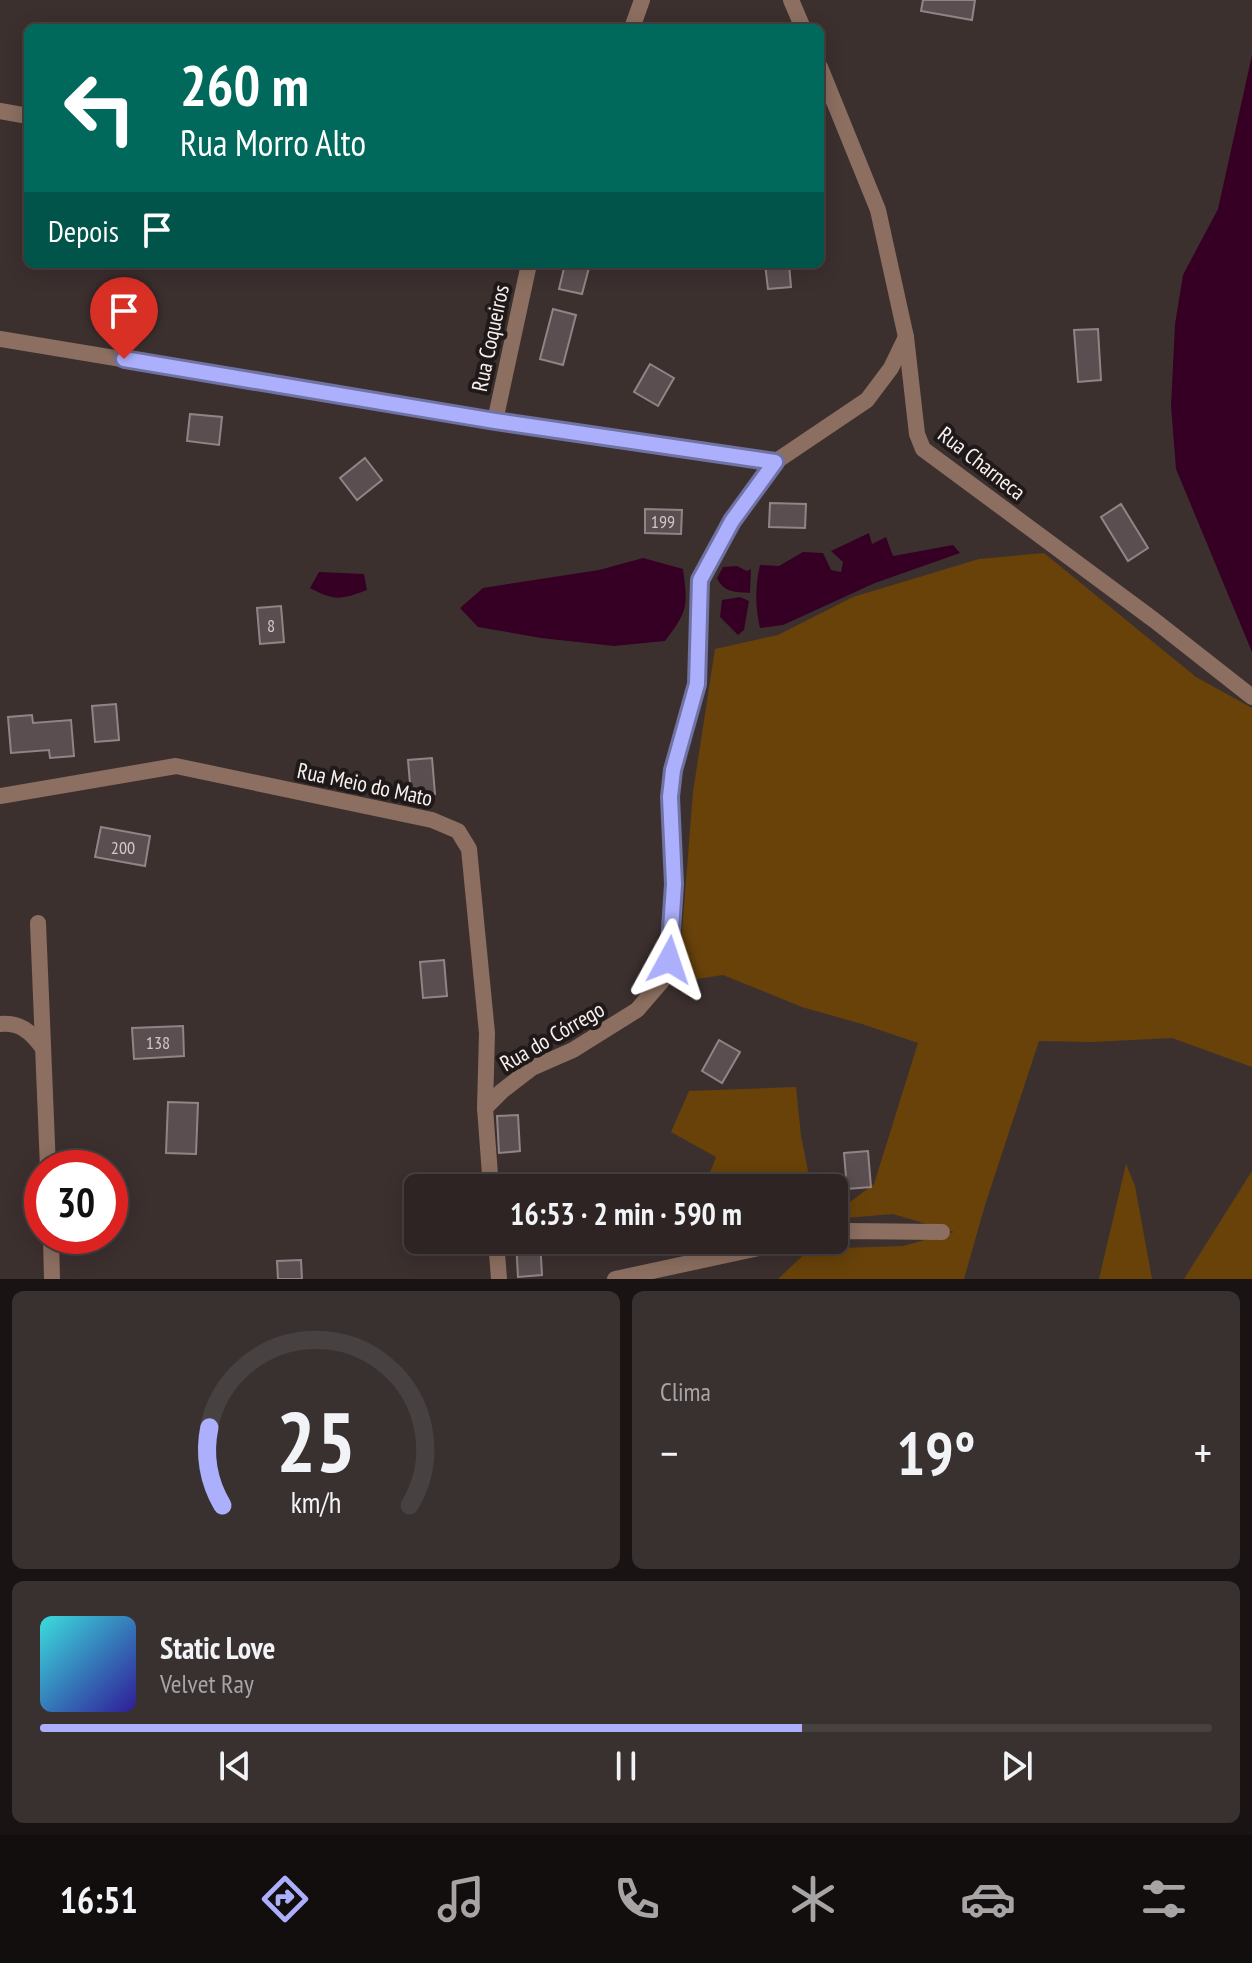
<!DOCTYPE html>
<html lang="pt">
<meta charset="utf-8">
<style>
body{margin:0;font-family:"PT Sans Narrow",sans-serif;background:#393030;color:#f1f3f6;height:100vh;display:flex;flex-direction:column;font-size:30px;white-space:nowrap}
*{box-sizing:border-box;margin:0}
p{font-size:26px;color:#a7a4a6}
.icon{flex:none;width:44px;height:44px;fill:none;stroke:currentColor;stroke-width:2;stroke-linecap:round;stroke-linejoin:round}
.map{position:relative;height:1279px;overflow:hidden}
.drawer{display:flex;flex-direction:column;gap:12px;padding:12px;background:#191413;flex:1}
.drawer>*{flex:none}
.top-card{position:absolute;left:24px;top:24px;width:800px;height:244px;border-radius:12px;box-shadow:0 4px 20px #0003,0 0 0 2px #484141;background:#00695c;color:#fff;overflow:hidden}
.speed{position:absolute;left:24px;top:1150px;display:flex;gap:16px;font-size:40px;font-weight:700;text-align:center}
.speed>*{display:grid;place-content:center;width:104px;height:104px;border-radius:50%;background:#2d2423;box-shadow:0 4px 20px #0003,0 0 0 2px #484141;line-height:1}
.speed .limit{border:12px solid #d22;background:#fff;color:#111}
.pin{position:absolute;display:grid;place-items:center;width:68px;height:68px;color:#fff;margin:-82px -34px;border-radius:50% 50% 50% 0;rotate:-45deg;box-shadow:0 0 8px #0007}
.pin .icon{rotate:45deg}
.me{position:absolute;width:88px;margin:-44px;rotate:5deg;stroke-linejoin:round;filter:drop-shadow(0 0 6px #0008)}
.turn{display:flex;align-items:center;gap:28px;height:168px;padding:0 24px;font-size:36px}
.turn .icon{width:104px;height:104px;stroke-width:2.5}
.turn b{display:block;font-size:56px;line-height:68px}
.then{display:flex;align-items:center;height:76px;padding:0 24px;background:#0003;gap:16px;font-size:30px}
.big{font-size:60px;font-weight:600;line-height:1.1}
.drawer .card{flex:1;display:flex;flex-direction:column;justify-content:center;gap:12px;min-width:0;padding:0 28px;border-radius:12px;background:#393030}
.drawer .dial{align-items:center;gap:0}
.dial svg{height:208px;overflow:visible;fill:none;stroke:#484141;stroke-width:7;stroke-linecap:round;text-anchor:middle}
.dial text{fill:#f1f3f6;stroke:none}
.song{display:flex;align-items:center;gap:24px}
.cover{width:96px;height:96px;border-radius:12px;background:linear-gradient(135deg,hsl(180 70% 55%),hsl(250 70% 35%))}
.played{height:8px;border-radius:4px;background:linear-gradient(90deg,#acaffb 65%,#484141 65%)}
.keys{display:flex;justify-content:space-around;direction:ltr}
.heat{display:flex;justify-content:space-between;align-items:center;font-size:44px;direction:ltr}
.drawer .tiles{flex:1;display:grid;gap:12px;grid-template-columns:1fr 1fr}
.card:last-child{grid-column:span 2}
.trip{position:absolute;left:404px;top:1174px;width:444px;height:80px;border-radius:12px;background:#2d2423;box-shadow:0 4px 20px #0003,0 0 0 2px #484141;font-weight:600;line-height:80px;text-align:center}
.tab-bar{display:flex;height:128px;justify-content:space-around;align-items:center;background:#120e0e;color:#a7a4a6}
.tab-bar .icon{width:56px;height:56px}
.tab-bar .on{color:#acaffb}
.tab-bar b{font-size:36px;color:#f1f3f6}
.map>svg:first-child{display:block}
</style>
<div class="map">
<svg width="1252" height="1279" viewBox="0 0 1252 1279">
<rect width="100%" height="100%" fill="#3c302f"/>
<!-- green -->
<g fill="#684209">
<path d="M1044,553L1196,677L1252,708V1067L1172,1038L1092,1042L1039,1041L985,1205L964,1279H778L810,1249L903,1246L954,1232L893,1214L834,1219V1199L846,1205L874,1184L918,1043L862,1024L802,1007L723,975L678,982L693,792L715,649L778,635L853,597L979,559Z"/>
<path d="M796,1087L801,1136L811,1186L815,1188H704L716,1157L671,1132L689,1091Z"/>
<path d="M1126,1164L1135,1186L1152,1279H1099Z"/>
<path d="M1252,1171V1279H1184Z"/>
</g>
<!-- water -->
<g fill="#350024">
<path d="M1252,55V652L1176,469L1171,406L1175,324L1183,275L1218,209Z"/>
<path d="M869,533L872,544L886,537L893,556L953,545L960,553L875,583L783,625L760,628C755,606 755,587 760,565L779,566L803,552L823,553L831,570L841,572L843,562L831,551Z"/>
<path d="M643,558L683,569C688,606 688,611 665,641L614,646L541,638L478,627L460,608L483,588L599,570Z"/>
<path d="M737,566L747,571L751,569L750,593C735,592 724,593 717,578L723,567Z"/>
<path d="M319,572L364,574L367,590C341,600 334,601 310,588Z"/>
<path d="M740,597L749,601L744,630L738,635L720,617L722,600Z"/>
</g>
<!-- building -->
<g fill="#5a4e50" stroke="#928486" stroke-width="2">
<path d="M923,0H975L972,20L921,11Z"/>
<path d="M565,264H590L582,294L559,289Z"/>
<path d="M765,264H789L791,287L768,289Z"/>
<path d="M553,309L576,315L563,365L540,359Z"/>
<path d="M1098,329L1101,380L1078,382L1074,330Z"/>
<path d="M650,364L674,378L658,406L634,392Z"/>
<path d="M190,414L222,417L219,445L187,441Z"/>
<path d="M365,458L382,480L357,500L340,478Z"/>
<path d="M770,503L806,504L805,528L769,527Z"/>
<path d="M1121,504L1148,548L1128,561L1101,517Z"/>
<path d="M645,509L682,510L681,534L645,533Z"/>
<path d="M281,606L284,642L260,644L257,608Z"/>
<path d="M116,704L119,740L95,742L92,706Z"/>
<path d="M32,715L33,723L71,720L74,756L50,758L49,750L11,753L8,717Z"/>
<path d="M432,758L435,794L411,796L408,760Z"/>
<path d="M101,827L150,836L145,866L95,857Z"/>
<path d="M444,960L447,996L423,998L420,962Z"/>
<path d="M183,1026L184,1056L134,1059L132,1028Z"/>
<path d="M719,1040L740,1052L722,1083L702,1071Z"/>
<path d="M168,1102L198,1103L196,1154L166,1153Z"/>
<path d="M518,1115L520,1151L499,1153L497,1116Z"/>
<path d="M868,1151L871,1187L847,1189L844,1153Z"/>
<path d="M540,1240L542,1275L518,1277L516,1241Z"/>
<path d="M301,1260L302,1279H278L277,1261Z"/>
</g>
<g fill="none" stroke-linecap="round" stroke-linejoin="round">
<!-- minor -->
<g stroke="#8c6f60" stroke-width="16">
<path d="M791,0L803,28"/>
<path d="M632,28L642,0"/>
<path d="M820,67L878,210L906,337L917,434L923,449L1154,620L1252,697"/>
<path d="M0,111L28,116"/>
<path d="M0,339L495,421L775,462L867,400L891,368L906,337"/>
<path d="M495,421L529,264"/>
<path d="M0,796L176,766L432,820L458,831L469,849L487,1033L485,1108L491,1188"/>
<path d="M38,923L48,1168"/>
<path d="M0,1024C20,1022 31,1032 42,1047"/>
<path d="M485,1108L502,1091L532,1068L573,1050L637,1010L662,981L669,960L674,884L670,797L673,770L697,684L700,580L732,521L775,462"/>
<path d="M834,1233L847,1231L942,1232"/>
<path d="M51,1236L52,1279"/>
<path d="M496,1240L499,1279"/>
<path d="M615,1279L796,1240"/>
</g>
</g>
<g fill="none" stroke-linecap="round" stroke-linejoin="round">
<defs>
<path id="route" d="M124,359L495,421L775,462L732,521L700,580L697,684L673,770L670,797L674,884L669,960"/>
</defs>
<!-- route casing -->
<use href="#route" stroke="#7072a3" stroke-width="20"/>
<!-- route -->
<use href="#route" stroke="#acaffb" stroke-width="14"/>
</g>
<g text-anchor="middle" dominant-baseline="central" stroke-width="8" stroke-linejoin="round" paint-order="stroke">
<!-- number labels -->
<g font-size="18" fill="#d1c8c8">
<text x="663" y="521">199</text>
<text x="271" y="625">8</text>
<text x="123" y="847">200</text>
<text x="158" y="1042">138</text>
</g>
<!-- street labels -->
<g font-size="22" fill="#f9f1f0" stroke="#1f1a19">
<text transform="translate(490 338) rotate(-78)">Rua Coqueiros</text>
<text transform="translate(982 463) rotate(38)">Rua Charneca</text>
<text transform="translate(365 784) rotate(12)">Rua Meio do Mato</text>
<text transform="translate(552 1036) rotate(-30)">Rua do Córrego</text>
</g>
</g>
</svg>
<div class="speed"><div class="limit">30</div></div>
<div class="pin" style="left:124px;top:359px;background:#d93025"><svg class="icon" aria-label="arrive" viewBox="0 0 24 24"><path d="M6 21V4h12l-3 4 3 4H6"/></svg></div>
<svg class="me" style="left:669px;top:960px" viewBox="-20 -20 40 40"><path d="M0-17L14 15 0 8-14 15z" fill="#acaffb" stroke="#fff" stroke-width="4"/></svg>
<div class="trip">16:53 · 2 min · 590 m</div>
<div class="top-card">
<div class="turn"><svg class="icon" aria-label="left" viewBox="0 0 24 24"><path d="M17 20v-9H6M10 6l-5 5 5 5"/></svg><div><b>260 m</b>Rua Morro Alto</div></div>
<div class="then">Depois<svg class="icon" aria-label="arrive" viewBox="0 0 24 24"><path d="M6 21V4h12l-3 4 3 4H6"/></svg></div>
</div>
</div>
<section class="drawer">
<div class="tiles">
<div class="card dial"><svg viewBox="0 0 100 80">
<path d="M14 69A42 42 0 1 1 86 69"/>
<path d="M14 69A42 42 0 0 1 9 39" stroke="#acaffb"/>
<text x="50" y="56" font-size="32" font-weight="700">25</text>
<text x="50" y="72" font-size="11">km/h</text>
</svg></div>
<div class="card"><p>Clima</p>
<div class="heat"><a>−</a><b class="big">19°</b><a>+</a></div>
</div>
<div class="card">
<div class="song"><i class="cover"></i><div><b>Static Love</b><p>Velvet Ray</p></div></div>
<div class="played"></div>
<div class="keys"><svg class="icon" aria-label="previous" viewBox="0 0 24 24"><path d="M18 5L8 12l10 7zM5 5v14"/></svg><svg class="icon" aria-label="pause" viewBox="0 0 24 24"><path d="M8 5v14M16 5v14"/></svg><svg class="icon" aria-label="next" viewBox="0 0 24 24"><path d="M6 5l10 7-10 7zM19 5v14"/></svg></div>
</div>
</div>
</section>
<nav class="tab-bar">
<b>16:51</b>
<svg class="icon on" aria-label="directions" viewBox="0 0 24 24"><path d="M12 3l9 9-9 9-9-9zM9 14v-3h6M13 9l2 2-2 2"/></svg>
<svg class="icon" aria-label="music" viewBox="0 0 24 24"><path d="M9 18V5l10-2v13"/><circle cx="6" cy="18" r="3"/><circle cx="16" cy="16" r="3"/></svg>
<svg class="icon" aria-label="phone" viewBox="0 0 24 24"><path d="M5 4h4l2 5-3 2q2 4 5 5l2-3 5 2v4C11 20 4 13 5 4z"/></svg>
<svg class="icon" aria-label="climate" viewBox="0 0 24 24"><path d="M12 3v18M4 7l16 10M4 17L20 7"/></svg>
<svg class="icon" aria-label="car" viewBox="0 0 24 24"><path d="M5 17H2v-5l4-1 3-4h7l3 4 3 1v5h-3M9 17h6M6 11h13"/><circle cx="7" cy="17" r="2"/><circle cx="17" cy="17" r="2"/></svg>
<svg class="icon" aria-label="filters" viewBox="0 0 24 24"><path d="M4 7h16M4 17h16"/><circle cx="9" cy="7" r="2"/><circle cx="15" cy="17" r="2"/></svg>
</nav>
